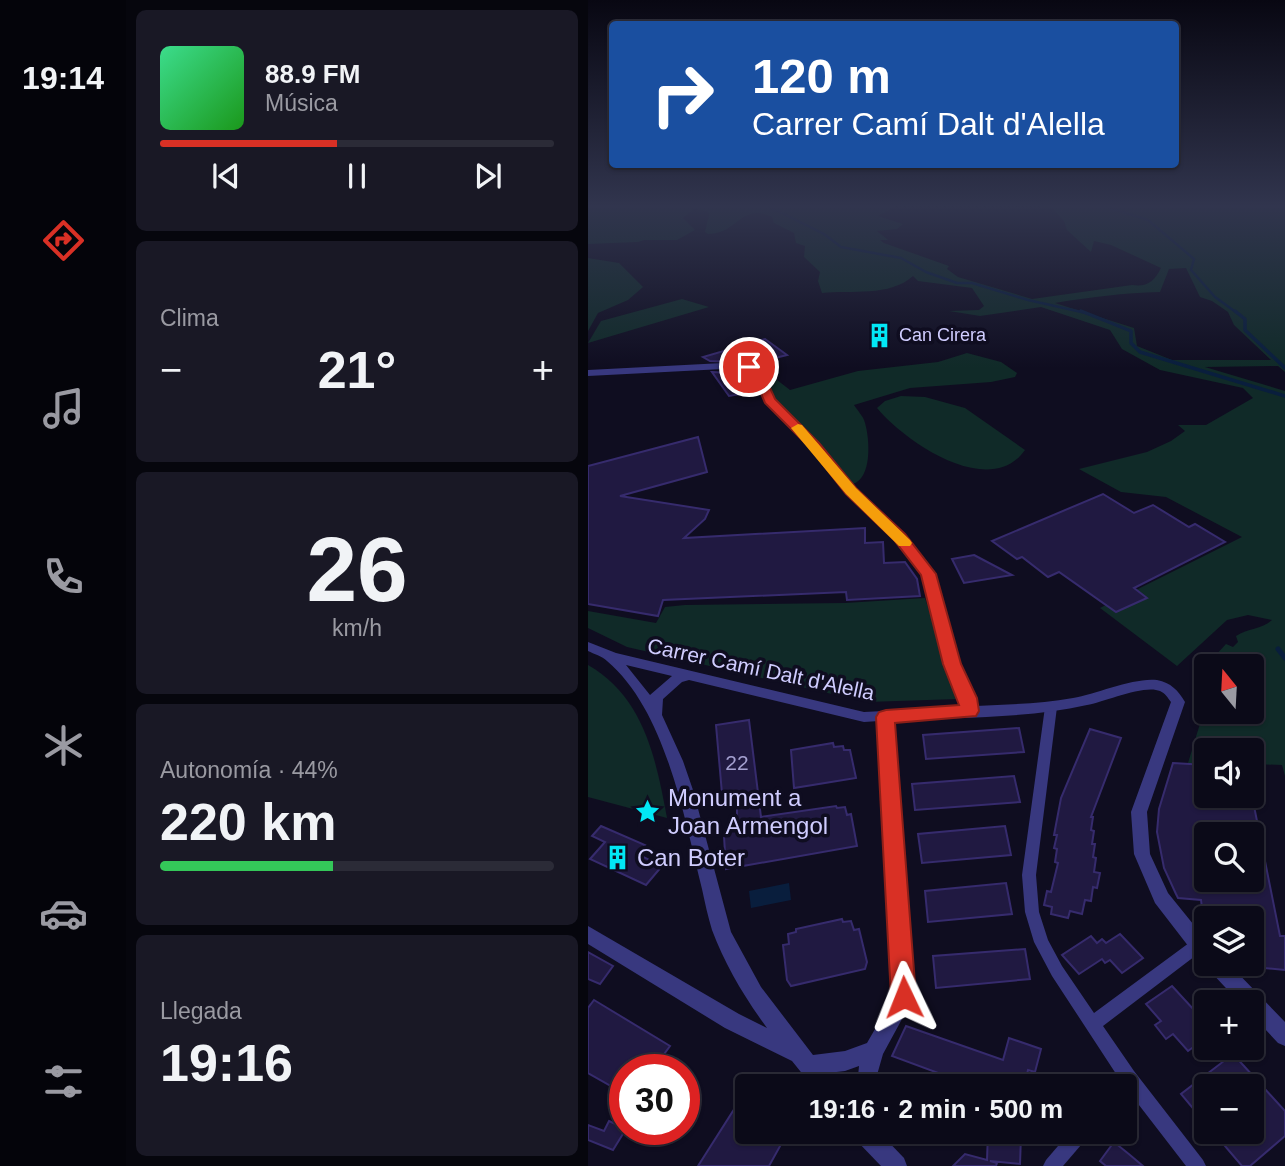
<!DOCTYPE html>
<html lang="es">
<meta charset="utf-8">
<style>
body{margin:0;font-family:Arial,sans-serif;background:#191825;color:#f1f3f6;height:100vh;display:flex;flex-direction:column;font-size:26px;white-space:nowrap}
*{box-sizing:border-box;margin:0}
p{font-size:23px;color:#9a9aa2}
.icon{flex:none;width:38px;height:38px;fill:none;stroke:currentColor;stroke-width:2;stroke-linecap:round;stroke-linejoin:round}
.map{position:relative;flex:1;overflow:hidden}
.drawer{display:flex;flex-direction:column;gap:10px;padding:10px;background:#06060d;width:462px}
.drawer>*{flex:none}
.hud{position:absolute;left:21px;top:21px;width:570px;height:147px;border-radius:7px;box-shadow:0 2px 5px #0004,0 0 0 2px #2b2b37;background:#1a4fa0;color:#fff;overflow:hidden}
.needle{width:46px;rotate:342deg}
.fabs{position:absolute;left:606px;top:654px;display:grid;gap:14px}
.fabs a{display:grid;place-items:center;width:70px;height:70px;border-radius:7px;background:#0b0a18;box-shadow:0 2px 5px #0004,0 0 0 2px #2b2b37;font-size:35px}
.speed{position:absolute;left:21px;top:1054px;display:flex;gap:14px;font-size:35px;font-weight:700;text-align:center}
.speed>*{display:grid;place-content:center;width:91px;height:91px;border-radius:50%;background:#0b0a18;box-shadow:0 2px 5px #0004,0 0 0 2px #2b2b37;line-height:1}
.speed .limit{border:10px solid #d22;background:#fff;color:#111}
.pin{position:absolute;display:grid;place-items:center;width:60px;height:60px;color:#fff;margin:-30px;border:4px solid #fff;border-radius:50%;box-shadow:0 2px 7px #0007}
.me{position:absolute;width:77px;margin:-38px;rotate:358deg;stroke-linejoin:round;filter:drop-shadow(0 0 5px #0008)}
.turn{display:flex;align-items:center;gap:24px;height:147px;padding:0 28px;font-size:32px}
.turn .icon{width:91px;height:91px;stroke-width:2.5}
.turn b{display:block;font-size:49px;line-height:60px}
.big{font-size:52px;font-weight:700;line-height:1.1}
.drawer .tile{flex:1;display:flex;flex-direction:column;justify-content:center;gap:10px;min-width:0;padding:0 24px;border-radius:10px;background:#191825}
.drawer .dial{align-items:center;gap:0}
.dial b{font-size:91px;line-height:1}
.song{display:flex;align-items:center;gap:21px}
.cover{width:84px;height:84px;border-radius:10px;background:linear-gradient(135deg,hsl(150 70% 55%),hsl(120 70% 35%))}
.played{height:7px;border-radius:4px;background:linear-gradient(90deg,#d93025 45%,#2b2b37 45%)}
.keys{display:flex;justify-content:space-around;direction:ltr}
.heat{display:flex;justify-content:space-between;align-items:center;font-size:38px;direction:ltr}
.charge{height:10px;border-radius:5px;background:linear-gradient(90deg,#34c759 44%,#2b2b37 0)}
.trip{position:absolute;left:147px;top:1074px;width:402px;height:70px;border-radius:7px;background:#0b0a18;box-shadow:0 2px 5px #0004,0 0 0 2px #2b2b37;font-weight:700;line-height:70px;text-align:center}
main{display:flex;flex:1;min-height:0}
.tab-bar{display:flex;flex-direction:column;width:126px;justify-content:space-around;align-items:center;background:#04040a;color:#9a9aa2}
.tab-bar .icon{width:49px;height:49px}
.tab-bar .selected{color:#d93025}
.tab-bar b{font-size:32px;color:#f1f3f6}
.map>svg:first-child{display:block}
</style>
<main>
<nav class="tab-bar">
<b>19:14</b>
<svg class="icon selected" aria-label="directions" viewBox="0 0 24 24"><path d="M12 3l9 9-9 9-9-9zM9 14v-3h6M13 9l2 2-2 2"/></svg>
<svg class="icon" aria-label="music" viewBox="0 0 24 24"><path d="M9 18V5l10-2v13"/><circle cx="6" cy="18" r="3"/><circle cx="16" cy="16" r="3"/></svg>
<svg class="icon" aria-label="phone" viewBox="0 0 24 24"><path d="M5 4h4l2 5-3 2q2 4 5 5l2-3 5 2v4C11 20 4 13 5 4z"/></svg>
<svg class="icon" aria-label="climate" viewBox="0 0 24 24"><path d="M12 3v18M4 7l16 10M4 17L20 7"/></svg>
<svg class="icon" aria-label="car" viewBox="0 0 24 24"><path d="M5 17H2v-5l4-1 3-4h7l3 4 3 1v5h-3M9 17h6M6 11h13"/><circle cx="7" cy="17" r="2"/><circle cx="17" cy="17" r="2"/></svg>
<svg class="icon" aria-label="filters" viewBox="0 0 24 24"><path d="M4 7h16M4 17h16"/><circle cx="9" cy="7" r="2"/><circle cx="15" cy="17" r="2"/></svg>
</nav>
<section class="drawer">
<div class="tile">
<div class="song"><i class="cover"></i><div><b>88.9 FM</b><p>Música</p></div></div>
<div class="played"></div>
<div class="keys"><svg class="icon" aria-label="previous" viewBox="0 0 24 24"><path d="M18 5L8 12l10 7zM5 5v14"/></svg><svg class="icon" aria-label="pause" viewBox="0 0 24 24"><path d="M8 5v14M16 5v14"/></svg><svg class="icon" aria-label="next" viewBox="0 0 24 24"><path d="M6 5l10 7-10 7zM19 5v14"/></svg></div>
</div>
<div class="tile"><p>Clima</p>
<div class="heat"><a>−</a><b class="big">21°</b><a>+</a></div>
</div>
<div class="tile dial"><b>26</b><p>km/h</p></div>
<div class="tile"><p>Autonomía · 44%</p><b class="big">220 km</b><div class="charge"></div></div>
<div class="tile"><p>Llegada</p><b class="big">19:16</b></div>
</section>
<div class="map">
<svg width="697" height="1166" viewBox="0 0 697 1166">
<rect width="100%" height="100%" fill="#0f0d20"/>
<!-- green -->
<g fill="#102a28" fill-rule="evenodd">
<path d="M0,205H310L290,216L315,224L309,229L289,231L300,240H292L296,243L361,266L359,269L370,277L444,299L544,285C559,287 566,282 573,268L523,245L506,241L503,252L479,230L476,221L464,208L446,205H697V372L690,366L617,367L697,391V776L694,765L663,764V751H618V763H600L618,704V712H663V667H618V688L604,681L638,644L645,647L650,642L648,636C660,628 673,630 684,620L660,615L639,620L589,666L512,608L654,537L578,497L533,492L491,469L559,452L583,441L597,431L590,425H618L665,398L655,388L572,370L534,349L522,330L453,307L392,316L361,311L391,310L396,306L384,288L330,281L325,276C302,297 263,290 234,293L230,281L232,272L216,257L217,246L208,243L206,233L186,223L184,217C153,202 150,234 120,234L117,232L121,215L119,211L106,209L95,218L107,230L89,240H56L50,242L0,244ZM598,268L612,297L624,301L640,312L646,325L683,360H584L549,346L546,328L467,303C502,297 536,293 572,292L581,269Z"/>
<path d="M0,258L31,263L55,287L40,300L10,313L0,331Z"/>
<path d="M94,299L121,307L0,343L13,321Z"/>
<path d="M379,353L413,362L429,373L427,377L403,382L322,388L266,405C269,410 276,417 277,423C282,440 284,478 265,484L190,402L174,377L180,373L202,390L270,371L350,362Z"/>
<path d="M313,396L337,397L377,408L437,450C402,500 317,442 289,408L297,401Z"/>
<path d="M337,598L370,699L279,702L39,647L0,628V611L68,623L77,607L97,605L257,603Z"/>
<path d="M0,665C56,697 68,759 79,818L0,797Z"/>
</g>
<!-- water -->
<path fill="#091e3d" d="M201,883L203,900L163,908L161,891Z"/>
<g fill="none" stroke-linecap="round" stroke-linejoin="round">
<!-- stream-far2 -->
<g stroke="#091e3d" stroke-width="2.5">
<path d="M178,205L236,234L253,247L313,258L338,272L369,283H384L440,300L498,313"/>
<path d="M513,205L560,220L606,259L603,270L627,297L649,313"/>
</g>
<!-- stream-far1 -->
<g stroke="#091e3d" stroke-width="3.5">
<path d="M493,311L543,331V343L552,352L697,396"/>
<path d="M647,311L657,319V330L697,368"/>
</g>
<!-- stream -->
<path stroke="#091e3d" stroke-width="5" d="M690,649L697,658"/>
</g>
<!-- building -->
<g fill="#201941" stroke="#362b6d" stroke-width="2" fill-rule="evenodd">
<path d="M177,339L199,355L167,363L122,361L115,357Z"/>
<path d="M124,372L163,374L171,391L141,396Z"/>
<path d="M110,437L119,472L32,496L121,510L117,519L96,538L277,528V543L295,542L296,563L317,562L329,579L332,596L259,600L258,592L75,600L70,616L0,604V466Z"/>
<path d="M515,494L546,513L565,505L601,527L607,524L637,542L546,588L559,598L528,612L471,572L460,577L434,557L429,559L404,541Z"/>
<path d="M386,555L424,575L376,583L364,559Z"/>
<path d="M161,720L173,817L248,806L249,808L257,807L259,815L263,814L269,846L138,869L136,836L141,835V827L149,825V802L135,805L128,725Z"/>
<path d="M431,728L436,752L338,759L335,735Z"/>
<path d="M502,729L533,738L503,817H505L503,830L506,831L504,844H507L505,857L508,858L506,872L512,873L509,888L505,887L503,901L497,900L494,914L482,911L480,918L463,914L464,907L456,905L459,891L463,892L470,863L467,862L469,849L466,848L469,835H466L473,798Z"/>
<path d="M245,743L246,747L255,746L256,750H262L268,778L206,788L203,750Z"/>
<path d="M585,763L618,765V796H664L692,936H697V970L665,967L663,919L615,916L613,900L590,898L588,894L576,868L569,832L571,809ZM618,835H663V880H618Z"/>
<path d="M426,776L432,802L327,810L324,784Z"/>
<path d="M13,826L57,845L49,854L74,866L58,885L2,859L17,842L4,836Z"/>
<path d="M417,826L423,855L334,863L330,834Z"/>
<path d="M418,883L424,914L340,922L337,891Z"/>
<path d="M254,919L255,922L263,921L266,930L271,929L279,962L277,969L203,986L199,980L195,945L201,944L200,934L208,932V929Z"/>
<path d="M532,934L555,958L534,973L522,960L517,963L514,959L491,974L474,955L503,936L509,943L514,939L518,943Z"/>
<path d="M437,949L442,979L348,988L345,956Z"/>
<path d="M0,952L25,966L12,984L0,979Z"/>
<path d="M584,986L618,1023V1038L600,1051L585,1034L578,1039L567,1025L573,1021L558,1004Z"/>
<path d="M6,1000L82,1046L65,1069H37V1094L0,1073V1008Z"/>
<path d="M318,1026L415,1060L421,1038L453,1049L447,1072L440,1070L436,1087H388L304,1056Z"/>
<path d="M645,1054L697,1111V1136L662,1166H654L625,1132H663V1087H618V1124L593,1094Z"/>
<path d="M159,1089V1132H193L196,1139L181,1166H110Z"/>
<path d="M21,1121L38,1129L25,1150L0,1140V1125L16,1131Z"/>
<path d="M400,1132H425V1136H433L432,1164L402,1161L409,1163L408,1166H365L377,1154L399,1160Z"/>
<path d="M526,1142L542,1155L555,1166H518L512,1161Z"/>
</g>
<g fill="none" stroke-linecap="round" stroke-linejoin="round">
<!-- pedestrian -->
<g fill="#38387f" fill-rule="evenodd">
<path d="M463,703L467,704L469,707L448,875L451,912L460,940L474,966L506,1013L605,940L610,939L615,940L617,945L615,950L515,1026L546,1071L615,1160L618,1166H598L534,1083L464,976L446,942L437,912L434,875L457,707L459,704Z"/>
<path d="M482,1132H501L499,1138L475,1166H455L458,1160Z"/>
</g>
<!-- minor -->
<g fill="#38387f" fill-rule="evenodd">
<path d="M135,363L161,364L172,368L186,400L230,444L267,489L316,535L347,574L371,664L387,697L388,706C421,704 453,704 485,698C508,694 547,677 569,680C583,683 590,690 597,702L559,812L562,854L580,893L618,940V962L611,960L567,903L546,854L543,812L583,702C580,698 577,693 572,691C557,684 516,702 499,705C438,719 368,717 306,721L326,997L295,1054L289,1075V1087H269L271,1066L257,1071L240,1073L248,1087H225L204,1061L137,1028L0,944V926L151,1014L179,1028C157,998 137,965 124,930C120,917 117,903 114,889C96,817 78,711 19,661C14,656 6,654 0,651V642L28,653L276,712L374,707L373,697L357,664L335,574L308,539L259,493L222,448L179,403L165,372L135,369L0,376V370ZM38,665L84,676L62,695ZM101,680L276,722L291,721L306,996L279,1043L257,1051L225,1055L173,987L143,932L105,790L95,761L74,715L75,699L94,682Z"/>
<path d="M619,964H641L697,1022V1046L690,1043L663,1014V1003H652L621,970Z"/>
<path d="M265,1132H291L316,1158L319,1166H293L268,1140Z"/>
</g>
</g>
<!-- sky -->
<linearGradient id="sky" x2="0" y2="1"><stop stop-color="#080712"/><stop offset="0.56" stop-color="#31354e"/><stop offset="1" stop-color="#31354e" stop-opacity="0"/></linearGradient>
<rect width="697" height="368" fill="url(#sky)"/>
<!-- route -->
<path fill="#d93025" stroke="#8d1f18" stroke-width="2" d="M161,363L173,368L187,399L231,443L268,488L317,534L348,574L373,664L389,698L391,711L388,716L307,723L328,997L325,1006L316,1009L307,1006L303,997L288,717L291,712L298,710L371,705L355,664L333,575L306,540L258,494L222,448L177,403L164,372L155,367Z"/>
<!-- slow -->
<path fill="#f59e0b" d="M210,424L214,425L268,488L322,540L324,543L322,546H311L258,494L203,428Z"/>
<!-- icons -->
<defs>
<symbol id="building-bare" viewBox="-9 -9 18 18"><path d="M-4-6H4V6H1V3H-1V6H-4ZM-2.5-4.3h1.7v1.8h-1.7ZM.8-4.3h1.7v1.8H.8ZM-2.5-1h1.7V.8h-1.7ZM.8-1h1.7V.8H.8Z" fill="#02e7f5" stroke="#0f0d20" stroke-width="2.5" paint-order="stroke"/></symbol>
<symbol id="sight-bare" viewBox="-9 -9 18 18"><path d="M0-6L1.8-2.2L6-1.7L2.9 1.2L3.7 5.4L0 3.3L-3.7 5.4L-2.9 1.2L-6-1.7L-1.8-2.2Z" fill="#02e7f5" stroke="#0f0d20" stroke-width="2.5" paint-order="stroke"/></symbol>
</defs>
<g fill-rule="evenodd">
<use href="#building-bare" x="274" y="318" width="35" height="35"/>
<use href="#sight-bare" x="42" y="794" width="35" height="35"/>
<use href="#building-bare" x="12" y="840" width="35" height="35"/>
</g>
<g text-anchor="middle" dominant-baseline="central" stroke-width="7" stroke-linejoin="round" paint-order="stroke">
<!-- far-poi labels -->
<g font-size="18" fill="#d0cdff" stroke="#0f0d20" text-anchor="start">
<text x="311" y="335">Can Cirera</text>
</g>
<!-- street labels -->
<g font-size="21" fill="#d0cdff" stroke="#0f0d20">
<text transform="translate(173 669) rotate(12)">Carrer Camí Dalt d'Alella</text>
</g>
<!-- near-number labels -->
<g font-size="21" fill="#a4a0d0">
<text x="149" y="762">22</text>
</g>
<!-- near-poi labels -->
<g font-size="24" fill="#d0cdff" stroke="#0f0d20" text-anchor="start">
<text x="80" y="797">Monument a<tspan x="80" dy="28">Joan Armengol</tspan></text>
<text x="49" y="857">Can Boter</text>
</g>
</g>
</svg>
<div class="fabs">
<a><svg class="needle" viewBox="-14 -14 28 28"><path d="M0-13l5 13h-10z" fill="#e53935"/><path d="M0 13l5-13h-10z" fill="#9a9aa2"/></svg></a>
<a><svg class="icon" aria-label="sound" viewBox="0 0 24 24"><path d="M4 9h4l5-4v14l-5-4H4zM17 9q2 3 0 6"/></svg></a>
<a><svg class="icon" aria-label="search" viewBox="0 0 24 24"><circle cx="10" cy="10" r="6"/><path d="M15 15l6 6"/></svg></a>
<a><svg class="icon" aria-label="layers" viewBox="0 0 24 24"><path d="M12 4l9 5-9 5-9-5zM3 14l9 5 9-5"/></svg></a>
<a>+</a>
<a>−</a>
</div>
<div class="speed"><div class="limit">30</div></div>
<div class="pin" style="left:161px;top:367px;background:#d93025"><svg class="icon" aria-label="arrive" viewBox="0 0 24 24"><path d="M6 21V4h12l-3 4 3 4H6"/></svg></div>
<svg class="me" style="left:316px;top:997px" viewBox="-20 -20 40 40"><path d="M0-17L14 15 0 8-14 15z" fill="#d93025" stroke="#fff" stroke-width="4"/></svg>
<div class="trip">19:16 · 2 min · 500 m</div>
<div class="hud">
<div class="turn"><svg class="icon" aria-label="right" viewBox="0 0 24 24"><path d="M7 20v-9h11M14 6l5 5-5 5"/></svg><div><b>120 m</b>Carrer Camí Dalt d'Alella</div></div>
</div>
</div>
</main>
